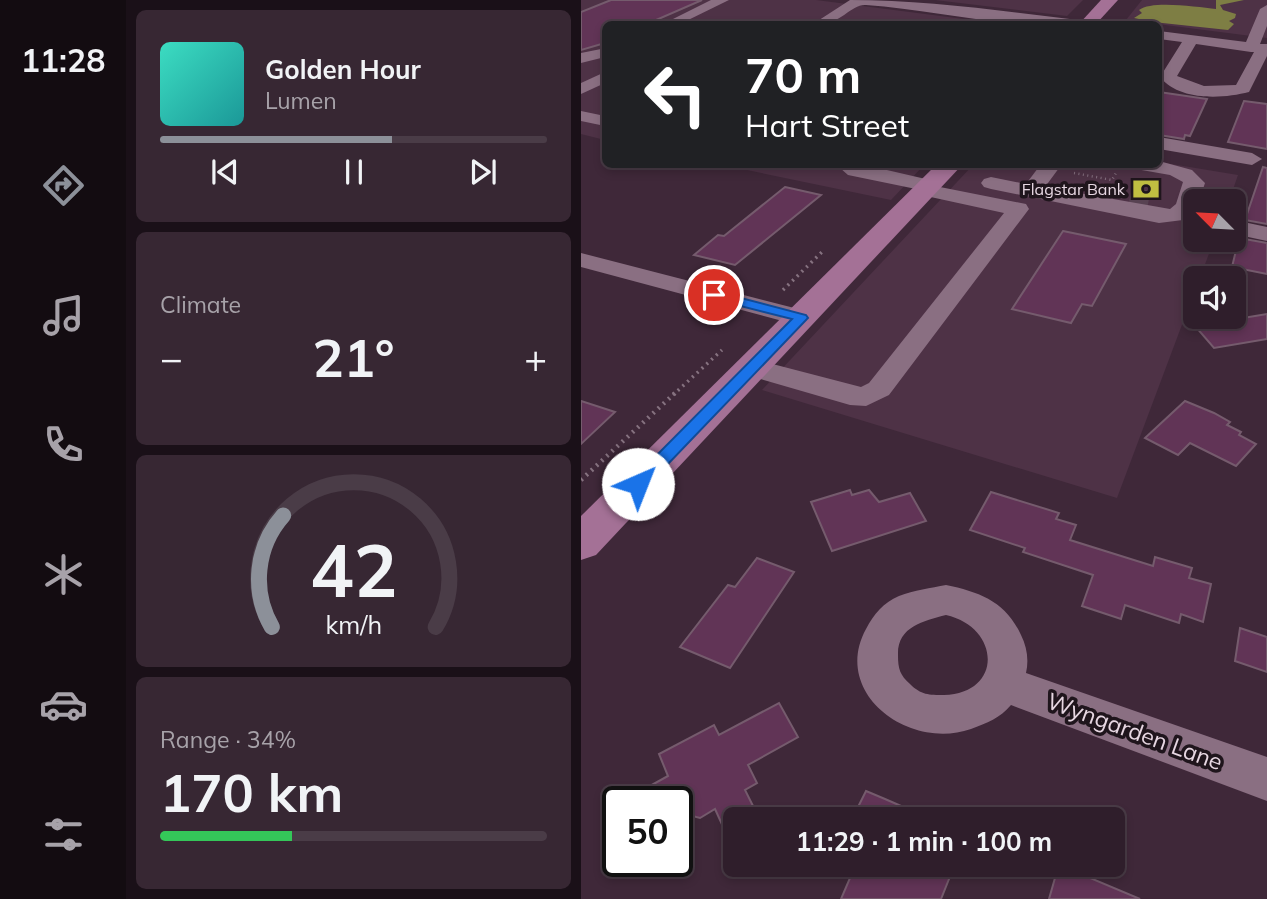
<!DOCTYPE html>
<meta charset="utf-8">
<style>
body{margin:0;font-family:Mulish,sans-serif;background:#372733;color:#f1f3f6;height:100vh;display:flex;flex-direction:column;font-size:26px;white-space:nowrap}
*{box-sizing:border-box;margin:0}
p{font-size:23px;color:#a7a2a9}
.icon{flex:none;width:38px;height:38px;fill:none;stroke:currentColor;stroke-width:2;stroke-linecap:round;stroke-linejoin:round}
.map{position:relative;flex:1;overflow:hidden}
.sheet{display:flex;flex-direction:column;gap:10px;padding:10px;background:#1a1018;width:455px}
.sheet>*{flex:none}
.top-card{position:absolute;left:21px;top:21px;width:560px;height:147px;border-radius:10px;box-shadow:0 4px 10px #0003,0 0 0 2px #4a3c47;background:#202124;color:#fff;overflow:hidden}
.needle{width:46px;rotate:294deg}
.buttons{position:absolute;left:602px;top:189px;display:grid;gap:14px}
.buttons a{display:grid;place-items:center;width:63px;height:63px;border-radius:10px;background:#2f1e2b;box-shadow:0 4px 10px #0003,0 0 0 2px #4a3c47;font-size:35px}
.speed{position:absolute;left:21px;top:786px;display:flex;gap:14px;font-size:35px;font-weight:700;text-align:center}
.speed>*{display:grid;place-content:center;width:91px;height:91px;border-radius:50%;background:#2f1e2b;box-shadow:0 4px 10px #0003,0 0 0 2px #4a3c47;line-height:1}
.speed .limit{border:4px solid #111;border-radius:10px;background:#fff;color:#111}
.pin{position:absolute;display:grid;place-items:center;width:60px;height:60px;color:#fff;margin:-30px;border:4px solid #fff;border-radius:50%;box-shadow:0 2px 7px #0007}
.me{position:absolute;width:77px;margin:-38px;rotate:44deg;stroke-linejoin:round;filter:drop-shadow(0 0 5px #0008)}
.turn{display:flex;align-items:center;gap:24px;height:147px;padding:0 28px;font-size:32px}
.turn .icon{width:91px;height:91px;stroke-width:2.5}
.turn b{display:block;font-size:49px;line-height:60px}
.big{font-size:52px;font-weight:700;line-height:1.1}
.sheet .widget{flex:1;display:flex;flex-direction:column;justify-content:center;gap:10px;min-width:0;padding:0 24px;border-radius:10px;background:#372733}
.sheet .dial{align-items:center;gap:0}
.dial svg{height:182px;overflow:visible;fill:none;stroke:#4a3c47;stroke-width:7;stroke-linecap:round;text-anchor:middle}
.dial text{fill:#f1f3f6;stroke:none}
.song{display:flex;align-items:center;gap:21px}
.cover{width:84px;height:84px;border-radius:10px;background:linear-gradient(135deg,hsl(170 70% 55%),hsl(180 70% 35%))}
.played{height:7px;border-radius:4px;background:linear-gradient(90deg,#8c9099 60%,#4a3c47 60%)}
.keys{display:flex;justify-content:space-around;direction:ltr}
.heat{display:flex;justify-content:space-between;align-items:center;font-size:38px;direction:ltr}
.charge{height:10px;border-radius:5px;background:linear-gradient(90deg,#34c759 34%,#4a3c47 0)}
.trip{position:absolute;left:142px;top:807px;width:402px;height:70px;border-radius:10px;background:#2f1e2b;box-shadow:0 4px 10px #0003,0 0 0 2px #4a3c47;font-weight:700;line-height:70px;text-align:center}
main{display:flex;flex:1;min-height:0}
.dock{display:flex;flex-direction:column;width:126px;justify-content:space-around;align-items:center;background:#130c11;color:#a7a2a9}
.dock .icon{width:49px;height:49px}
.dock .active{color:#8c9099}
.dock b{font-size:32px;color:#f1f3f6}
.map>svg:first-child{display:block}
</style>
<main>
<nav class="dock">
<b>11:28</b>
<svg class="icon active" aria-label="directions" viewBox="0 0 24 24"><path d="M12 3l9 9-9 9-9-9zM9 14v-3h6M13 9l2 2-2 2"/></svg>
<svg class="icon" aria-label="music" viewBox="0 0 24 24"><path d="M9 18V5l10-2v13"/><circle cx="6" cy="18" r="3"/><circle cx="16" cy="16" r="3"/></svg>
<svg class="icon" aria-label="phone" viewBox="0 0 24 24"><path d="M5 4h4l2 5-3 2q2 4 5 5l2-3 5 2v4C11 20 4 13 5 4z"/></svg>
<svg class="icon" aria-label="climate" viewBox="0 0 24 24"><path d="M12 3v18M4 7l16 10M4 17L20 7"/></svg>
<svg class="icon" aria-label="car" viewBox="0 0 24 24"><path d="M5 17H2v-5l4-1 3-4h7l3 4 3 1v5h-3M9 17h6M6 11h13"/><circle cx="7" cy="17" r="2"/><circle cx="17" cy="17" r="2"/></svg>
<svg class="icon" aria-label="filters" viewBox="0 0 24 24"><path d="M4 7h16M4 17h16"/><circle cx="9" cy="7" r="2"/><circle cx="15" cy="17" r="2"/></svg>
</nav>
<section class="sheet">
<div class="widget">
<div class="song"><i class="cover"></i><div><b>Golden Hour</b><p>Lumen</p></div></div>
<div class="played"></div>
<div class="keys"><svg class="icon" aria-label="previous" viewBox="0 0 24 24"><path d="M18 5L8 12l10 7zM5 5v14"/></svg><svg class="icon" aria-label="pause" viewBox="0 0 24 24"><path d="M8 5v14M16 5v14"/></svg><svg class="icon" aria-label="next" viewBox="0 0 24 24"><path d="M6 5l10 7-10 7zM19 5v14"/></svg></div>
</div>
<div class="widget"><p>Climate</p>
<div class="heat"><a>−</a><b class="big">21°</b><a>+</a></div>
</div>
<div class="widget dial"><svg viewBox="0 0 100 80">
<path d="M14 69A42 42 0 1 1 86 69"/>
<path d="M14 69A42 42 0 0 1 19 20" stroke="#8c9099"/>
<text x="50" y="56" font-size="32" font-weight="700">42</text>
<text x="50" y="72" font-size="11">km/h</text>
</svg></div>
<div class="widget"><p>Range · 34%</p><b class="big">170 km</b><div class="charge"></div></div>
</section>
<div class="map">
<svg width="686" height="899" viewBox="0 0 686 899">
<rect width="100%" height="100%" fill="#3f2839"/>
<!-- built -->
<g fill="#4e3246">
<path d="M0,0H235L422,24H24V140L0,134Z"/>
<path d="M354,0H502L486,16Z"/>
<path d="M561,0H686V38L545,20Z"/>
<path d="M578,162L657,175L648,201H614V240H633L619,278H614V290L536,498L181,390L392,165L578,164Z"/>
<path d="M142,165H343L310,200Z"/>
</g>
<!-- water -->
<path fill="#7e7e44" d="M635,0H663L639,5L642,10L655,14L654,18L648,21L653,24L647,30L572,22L553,18L561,13L558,10C571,0 616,7 635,9Z"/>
<!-- building -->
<g fill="#613456" stroke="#755b6d" stroke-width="2">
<path d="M30,0H121L66,24H24V43L0,50V12Z"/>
<path d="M578,92L626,99L609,136L604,135L603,139L578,135Z"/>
<path d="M663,101L686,104V149L647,142Z"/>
<path d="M682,167L686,168V224L664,220Z"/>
<path d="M204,187L240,195L154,265L113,255L137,235L143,236Z"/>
<path d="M482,231L545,244L511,306L501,304L490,323L431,309Z"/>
<path d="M658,238L686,243V274L651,267Z"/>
<path d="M686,314V339L633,348L614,326Z"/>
<path d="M0,401L34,412L0,444Z"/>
<path d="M604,401L633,413L649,422L646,425L660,432L658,435L675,444L655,466L609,443L597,455L564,438Z"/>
<path d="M269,490L271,495L288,490L298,502L329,493L345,521L251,551L230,502Z"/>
<path d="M410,492L478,513L475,519L495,525L489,540L572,566L574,557L611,568L608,578L630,584L622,622L600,614L598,623L544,605L540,619L501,606L512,575L442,552L444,548L389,530Z"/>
<path d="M176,558L213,572L149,668L99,647L147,585L154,587Z"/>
<path d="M659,628L686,637V672L654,661Z"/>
<path d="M198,703L217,737L167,765L176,783L164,790L175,812L164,819H154V825L144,831L134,809L119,818L96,812V802H40L87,776L78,754L133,725L138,735Z"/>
<path d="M285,791L304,799L350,819H271Z"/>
<path d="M275,864H374L360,899H260Z"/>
<path d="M478,864H513L509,878L559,899H468Z"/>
</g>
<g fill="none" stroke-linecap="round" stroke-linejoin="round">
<!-- minor-tunnel -->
<path stroke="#584252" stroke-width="19" stroke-dasharray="19 10" stroke-linecap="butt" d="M549,197L572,201"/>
<!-- path-far2 -->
<path stroke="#867280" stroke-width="2.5" stroke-dasharray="1 3.5" stroke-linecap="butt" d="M493,173L531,180L535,173"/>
<!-- path-far1 -->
<g stroke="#867280" stroke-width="3.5" stroke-dasharray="2 4.5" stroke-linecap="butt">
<path d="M202,290L243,250"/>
<path d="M92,395L141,350"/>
</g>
<!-- path -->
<path stroke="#867280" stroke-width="4.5" stroke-dasharray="2 5" stroke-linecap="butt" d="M0,480L94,393"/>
<!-- minor -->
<g fill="#8a6f82" fill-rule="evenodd">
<path d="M130,0H148L99,24H82Z"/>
<path d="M269,0C345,0 422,11 497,20L504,24C437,31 354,10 285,5C269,4 259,27 232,24Z"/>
<path d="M686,5V26L679,44H686V56L668,92C641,99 598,101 579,77L601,42L578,39V31L665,42L679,9ZM615,44L670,52H673L655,85L623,86L596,76Z"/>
<path d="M20,49L24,51V57L0,63V53Z"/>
<path d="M24,72V83L0,94V83Z"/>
<path d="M0,111L24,116V126L0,121Z"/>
<path d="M578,137L671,153L681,159L671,165L578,149Z"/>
<path d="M578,161L611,170L624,183L618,201H614V209L602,220L578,223L410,189L403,187L400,183L403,179L410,177L445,184L460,164H481L464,187L589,209L595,204L602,182L589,175L549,168L546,164H578Z"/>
<path d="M260,164H280L349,180L356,182L359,187L445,204L448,209L308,395L285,406L269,405L162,374L158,368L162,362L172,359L280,387L288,383L423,213L345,196L338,194L335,189L267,175L259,168Z"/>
<path d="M653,220L686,227V241L653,234Z"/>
<path d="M0,253L229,312L233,318L229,324L220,326L0,267Z"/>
<path d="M365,585C399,592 425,602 440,635C446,647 448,660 445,673L686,757V801L430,705C419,718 406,723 390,729C328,751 250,693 285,629C293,614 302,603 318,596C333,590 350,588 365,585ZM365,615C419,627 423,693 363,695C348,695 340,695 329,684C319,675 317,669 317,655C316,627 342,621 365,615Z"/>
</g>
<!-- major -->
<g fill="#a47196" fill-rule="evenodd">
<path d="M520,0H537L515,24H498Z"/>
<path d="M356,164H382L15,555L0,560V516Z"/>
</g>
</g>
<!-- route -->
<path fill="#1a73e8" stroke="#114b97" stroke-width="2" d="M133,291L225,315L227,318L63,489H51L49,484L51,480L211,319L128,298L127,295Z"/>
<!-- icons -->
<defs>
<symbol id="bank-bare" viewBox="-9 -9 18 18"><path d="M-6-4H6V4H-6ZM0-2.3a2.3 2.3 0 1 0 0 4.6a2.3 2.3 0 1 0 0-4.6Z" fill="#c0be41" stroke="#1f151c" stroke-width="2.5" paint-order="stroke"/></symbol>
</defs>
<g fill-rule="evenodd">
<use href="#bank-bare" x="546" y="170" width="38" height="38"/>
</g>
<g text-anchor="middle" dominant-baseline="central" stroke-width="7" stroke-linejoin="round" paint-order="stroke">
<!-- far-poi labels -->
<g font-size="16" fill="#e7d7e2" stroke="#1f151c" text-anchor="end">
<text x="544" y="189">Flagstar Bank</text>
</g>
<!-- near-street labels -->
<g font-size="23" fill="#e7d7e2" stroke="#1f151c">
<text transform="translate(554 731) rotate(20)">Wyngarden Lane</text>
</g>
</g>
</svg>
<div class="buttons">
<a><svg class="needle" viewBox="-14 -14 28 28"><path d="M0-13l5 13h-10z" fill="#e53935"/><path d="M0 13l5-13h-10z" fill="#a7a2a9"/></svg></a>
<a><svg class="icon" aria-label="sound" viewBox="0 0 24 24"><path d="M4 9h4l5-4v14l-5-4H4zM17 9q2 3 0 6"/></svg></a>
</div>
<div class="speed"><div class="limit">50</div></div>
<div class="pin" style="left:133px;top:295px;background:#d93025"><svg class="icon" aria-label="arrive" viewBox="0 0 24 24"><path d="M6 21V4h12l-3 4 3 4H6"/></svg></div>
<svg class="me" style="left:57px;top:484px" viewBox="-20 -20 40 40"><circle r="19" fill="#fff"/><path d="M0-13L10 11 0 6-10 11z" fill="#1a73e8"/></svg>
<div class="trip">11:29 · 1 min · 100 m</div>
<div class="top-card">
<div class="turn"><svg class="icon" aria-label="left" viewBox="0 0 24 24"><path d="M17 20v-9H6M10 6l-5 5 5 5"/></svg><div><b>70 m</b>Hart Street</div></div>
</div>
</div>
</main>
